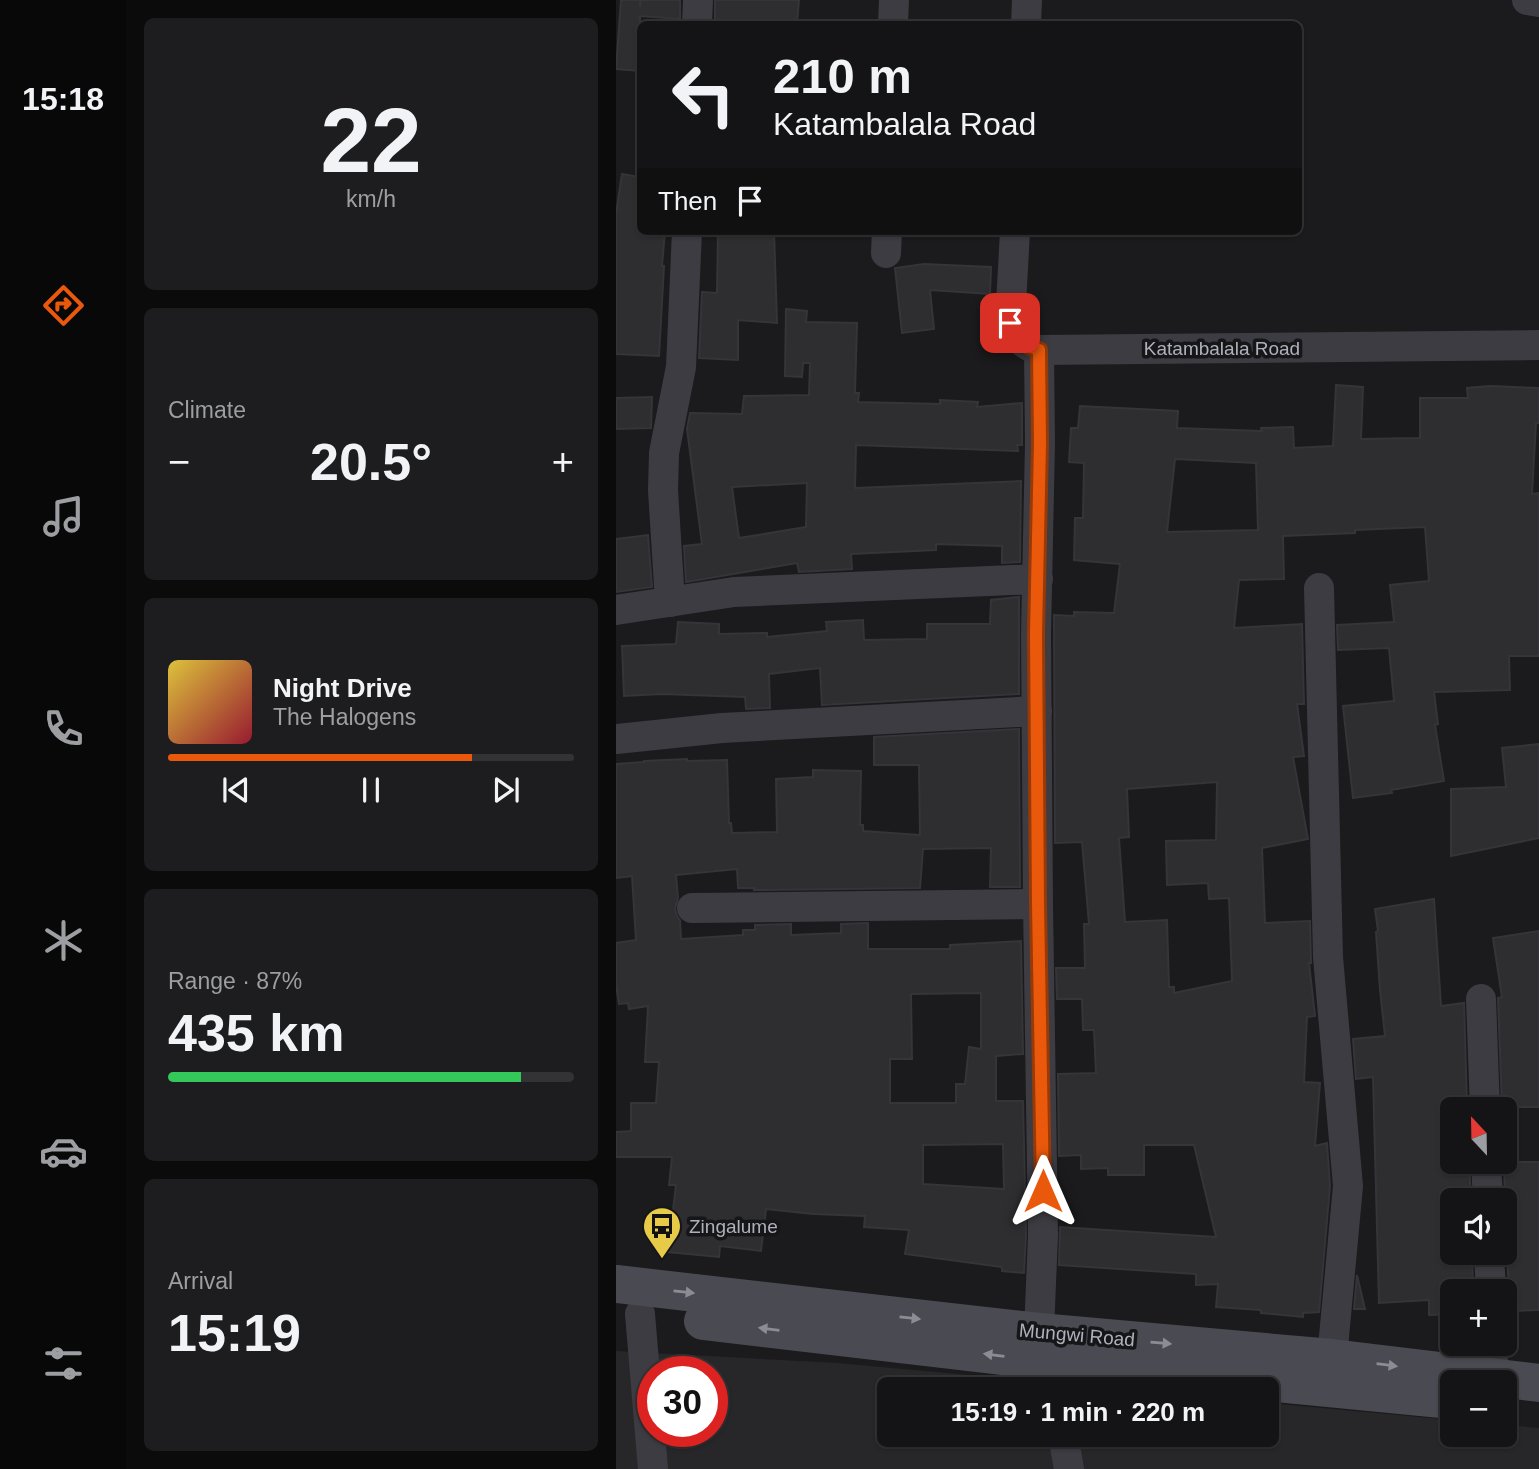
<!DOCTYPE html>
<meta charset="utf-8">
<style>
body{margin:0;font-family:Arial,sans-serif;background:#1d1d1f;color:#f1f3f6;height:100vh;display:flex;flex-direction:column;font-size:26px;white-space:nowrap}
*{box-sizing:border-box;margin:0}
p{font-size:23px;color:#9d9ea1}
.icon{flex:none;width:38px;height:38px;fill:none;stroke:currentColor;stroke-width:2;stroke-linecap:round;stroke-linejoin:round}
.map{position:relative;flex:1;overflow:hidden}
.side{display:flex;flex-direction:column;gap:18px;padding:18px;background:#0b0b0c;width:490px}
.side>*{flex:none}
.top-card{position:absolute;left:21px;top:21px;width:665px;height:214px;border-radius:10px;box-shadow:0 2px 5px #0004,0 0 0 2px #333335;background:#141416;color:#f1f3f6;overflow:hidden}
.needle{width:46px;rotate:338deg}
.buttons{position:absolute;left:824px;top:1097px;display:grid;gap:14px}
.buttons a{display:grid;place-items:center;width:77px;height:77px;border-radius:10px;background:#141416;box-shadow:0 2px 5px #0004,0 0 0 2px #333335;font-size:35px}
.speed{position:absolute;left:21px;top:1356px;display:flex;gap:14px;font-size:35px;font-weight:700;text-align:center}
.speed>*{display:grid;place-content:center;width:91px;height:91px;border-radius:50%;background:#141416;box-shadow:0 2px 5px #0004,0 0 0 2px #333335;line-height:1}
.speed .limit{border:10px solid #d22;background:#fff;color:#111}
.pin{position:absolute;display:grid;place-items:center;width:60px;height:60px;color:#fff;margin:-30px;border-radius:14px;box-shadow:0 4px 10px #0006}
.me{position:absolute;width:77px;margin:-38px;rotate:0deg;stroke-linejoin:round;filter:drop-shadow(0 0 5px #0008)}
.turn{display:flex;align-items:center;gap:24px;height:147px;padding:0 21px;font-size:32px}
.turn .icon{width:91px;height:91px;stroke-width:2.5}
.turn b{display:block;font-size:49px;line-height:60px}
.then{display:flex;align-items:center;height:66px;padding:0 21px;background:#0003;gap:14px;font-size:26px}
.big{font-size:52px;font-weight:700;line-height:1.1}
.side .widget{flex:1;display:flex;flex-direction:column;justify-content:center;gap:10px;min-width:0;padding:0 24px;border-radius:10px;background:#1d1d1f}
.side .dial{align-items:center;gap:0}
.dial b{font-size:91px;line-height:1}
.song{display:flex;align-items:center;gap:21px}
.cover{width:84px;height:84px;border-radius:10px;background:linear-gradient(135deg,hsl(50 70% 55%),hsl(350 70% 35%))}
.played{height:7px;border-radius:4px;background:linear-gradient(90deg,#ea580c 75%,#333335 75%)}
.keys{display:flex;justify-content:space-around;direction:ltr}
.heat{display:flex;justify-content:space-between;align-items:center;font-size:38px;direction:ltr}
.charge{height:10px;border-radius:5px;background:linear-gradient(90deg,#34c759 87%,#333335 0)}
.trip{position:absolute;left:261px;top:1377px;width:402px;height:70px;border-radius:10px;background:#141416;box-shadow:0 2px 5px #0004,0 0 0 2px #333335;font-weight:700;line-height:70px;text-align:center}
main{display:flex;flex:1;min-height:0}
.dock{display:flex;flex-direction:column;width:126px;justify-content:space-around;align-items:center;background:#080809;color:#9d9ea1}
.dock .icon{width:49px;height:49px}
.dock .selected{color:#ea580c}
.dock b{font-size:32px;color:#f1f3f6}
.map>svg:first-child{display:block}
</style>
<main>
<nav class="dock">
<b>15:18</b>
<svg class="icon selected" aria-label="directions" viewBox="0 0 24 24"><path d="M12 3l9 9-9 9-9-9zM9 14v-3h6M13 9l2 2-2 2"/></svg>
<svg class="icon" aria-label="music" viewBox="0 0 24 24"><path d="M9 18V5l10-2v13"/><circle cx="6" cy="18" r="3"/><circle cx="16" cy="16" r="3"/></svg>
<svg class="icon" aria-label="phone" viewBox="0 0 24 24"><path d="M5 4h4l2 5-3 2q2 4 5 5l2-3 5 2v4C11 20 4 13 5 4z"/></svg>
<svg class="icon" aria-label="climate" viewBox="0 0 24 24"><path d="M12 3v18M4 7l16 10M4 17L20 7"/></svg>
<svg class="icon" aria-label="car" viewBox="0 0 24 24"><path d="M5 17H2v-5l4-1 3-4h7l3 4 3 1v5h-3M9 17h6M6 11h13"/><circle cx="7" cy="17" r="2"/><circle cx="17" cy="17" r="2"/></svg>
<svg class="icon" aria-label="filters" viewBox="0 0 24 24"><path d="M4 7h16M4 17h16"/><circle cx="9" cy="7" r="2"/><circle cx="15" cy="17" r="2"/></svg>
</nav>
<section class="side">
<div class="widget dial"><b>22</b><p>km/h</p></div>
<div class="widget"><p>Climate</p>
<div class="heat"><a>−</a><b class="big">20.5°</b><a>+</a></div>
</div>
<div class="widget">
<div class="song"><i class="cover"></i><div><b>Night Drive</b><p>The Halogens</p></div></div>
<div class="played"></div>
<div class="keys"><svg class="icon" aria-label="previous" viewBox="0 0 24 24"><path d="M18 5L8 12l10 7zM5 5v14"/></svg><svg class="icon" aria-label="pause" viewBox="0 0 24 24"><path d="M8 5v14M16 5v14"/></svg><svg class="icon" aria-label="next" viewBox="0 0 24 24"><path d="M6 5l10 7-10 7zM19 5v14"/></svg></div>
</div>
<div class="widget"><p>Range · 87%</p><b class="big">435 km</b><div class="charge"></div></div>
<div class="widget"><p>Arrival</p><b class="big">15:19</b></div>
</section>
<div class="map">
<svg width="923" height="1469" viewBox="0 0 923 1469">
<rect width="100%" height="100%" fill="#1b1b1d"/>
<!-- built -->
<path fill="#27272a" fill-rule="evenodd" d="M0,1351L221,1363L505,1389L273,1390V1435H651V1403L836,1420V1435H889V1425L923,1428V1469H0ZM37,1372H96V1432H37Z"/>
<!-- building -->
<g fill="#2e2e31" stroke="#353539" stroke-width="2" fill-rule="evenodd">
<path d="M5,0H24V7L25,0H64V19L24,16V71L0,69Z"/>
<path d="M99,0H183L181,23L135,24L99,22Z"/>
<path d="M6,174L24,177V231H49L46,266H48L43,356L0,354V214Z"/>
<path d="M102,231H158L161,323L122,320V360L83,358L86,292L101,293Z"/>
<path d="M308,264L375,267L374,294L314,290L318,329L286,333L279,268Z"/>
<path d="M170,309L191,311L190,322L241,323L239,393H243L242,402L324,404V400L362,402L361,407L406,403V445H401L402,451L240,445L239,488L405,481L404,562L386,563V546L320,544V550L235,554L236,569L183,572L181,563L70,582L68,546L86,544L71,429L74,413L126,414L128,396L193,395L194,363H187L186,377L169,376ZM191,483L190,527L123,538L116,487Z"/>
<path d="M720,385L747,387L745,439L804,438V398H852L851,388L874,386L923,388V423H920L916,494L923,493V656H893L894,690L818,692L822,724L819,725L828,781L775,790L776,793L737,798L727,706L778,701L773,648L722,650L721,625L778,622L774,585L813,581L809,527L739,530V533L667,536L668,579L623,580L618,628L686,624L688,704H681L688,756L677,757L692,839L646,848L649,923L694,921L695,963H693L699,1016L691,1017L688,1082L704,1083L699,1146L711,1143L714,1186L703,1312L687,1313V1317L645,1313V1310L600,1307L602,1284L580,1285V1274L443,1265L444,1227L600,1237L578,1145H528V1175H492V1168L465,1169V1155L443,1156L442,1074L480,1073L478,1030H467L466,999H441L440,968H469L468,924H473L466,842L439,843L438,615L458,616V612L498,613L504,564L458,560L459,518H467L468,463L453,462L455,428H462L464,406L562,411L561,428L646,431L645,428L677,427L678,448L717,446ZM559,459L640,463L642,530L551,532ZM601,782L600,840L550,841L551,885L592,883L593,899L613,898L616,981L558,993V987H553L551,920L509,922L503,838L513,837L511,789Z"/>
<path d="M36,397L35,428L0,429V398Z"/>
<path d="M32,535L36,587L0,592V539Z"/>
<path d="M403,597V694L206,705L204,668L153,674L154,708L130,709L129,697L46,694L8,696L6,646L60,644L62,622L103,624V634L151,633V637L211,631L210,622L247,620L248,640L311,639V624H374L375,600Z"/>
<path d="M403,729L404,887H374L375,848L307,849L304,888L138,890V888H122L121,869L60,875L62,898L59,909L61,916L64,920L65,939L127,935V930H139V925L175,924V935L225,933V924L252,923V949H334V945L405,941L407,1054L380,1056V1101H407L410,1235L408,1273L386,1271V1267L289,1254L293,1230L248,1227L249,1216L197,1214L150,1209L145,1251L104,1246L103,1257L52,1252L60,1185H53L56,1157H0V1132L15,1131V1103H40L43,1062H29L32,1006L13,1009L12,1003L3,1004L0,984V943L20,940L16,876L0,878V764L28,762V761L71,759V761L111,760L113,823H115L116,833L161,832L160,779L197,777V770L245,771L244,825H247V831L304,835L303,765H258V737ZM365,993V1049L353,1047L349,1084H340V1103H274V1059H296L295,994ZM387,1144L388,1189L307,1184V1145Z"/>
<path d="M923,744V838L835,856V789L890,787L886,748Z"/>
<path d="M818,899L825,1006L848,1003L851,1107L829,1108L830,1153H836V1162H853L855,1200H836V1253H856L857,1292H836V1314L813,1315V1300L763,1303L757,1077L740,1079L737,1039L769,1036L764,990L760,932L762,931L759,909Z"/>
<path d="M923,931V1107H886L882,998L886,997L877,938Z"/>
<path d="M888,1162H923V1310L894,1311L891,1253H900L902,1200H889Z"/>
<path d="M741,1275L749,1309H738Z"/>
</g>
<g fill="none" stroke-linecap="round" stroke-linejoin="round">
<!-- street -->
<g stroke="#3c3c42" stroke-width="30">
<path d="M911,0L923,2"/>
<path d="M81,24L82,0"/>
<path d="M277,24L278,0"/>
<path d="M410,24L411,0"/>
<path d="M399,231L394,323C402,339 405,344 423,350L923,345"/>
<path d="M270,253L271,231"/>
<path d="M423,350L424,443L420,634L422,904L427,1235L423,1332"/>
<path d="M703,588L712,957L732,1186L716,1358"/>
<path d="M54,602L47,490L48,453L65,367L71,231"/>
<path d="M0,610L118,592L422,579"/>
<path d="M0,739L106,728L421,711"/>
<path d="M76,908L422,904"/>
<path d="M865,999L869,1110"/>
<path d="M870,1162L872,1200"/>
<path d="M873,1253L875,1292"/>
<path d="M24,1314L37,1469"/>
<path d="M876,1344L878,1377"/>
<path d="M435,1361L439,1390"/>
<path d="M447,1435L453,1469"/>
</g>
<!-- secondary -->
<g stroke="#4a4b52" stroke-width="38">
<path d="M0,1284L423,1332L716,1358L923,1383"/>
<path d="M87,1321L394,1357L836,1400"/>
</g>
</g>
<!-- one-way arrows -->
<defs><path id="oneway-solid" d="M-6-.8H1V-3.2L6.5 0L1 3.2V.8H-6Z" transform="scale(1.75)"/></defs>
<g fill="#8b8d96">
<use href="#oneway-solid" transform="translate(68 1292) rotate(6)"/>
<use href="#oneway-solid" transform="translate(294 1318) rotate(6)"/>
<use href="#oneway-solid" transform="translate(153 1329) rotate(-173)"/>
<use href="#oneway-solid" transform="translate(545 1343) rotate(5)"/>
<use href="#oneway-solid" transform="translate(378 1355) rotate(-173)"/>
<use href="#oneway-solid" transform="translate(771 1365) rotate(7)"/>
</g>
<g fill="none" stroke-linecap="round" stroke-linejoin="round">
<defs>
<path id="route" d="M394,323C402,340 405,344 423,350L424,443L420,634L422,904L427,1191"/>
</defs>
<!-- route casing -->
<use href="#route" stroke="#983908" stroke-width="18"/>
<!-- route -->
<use href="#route" stroke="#ea580c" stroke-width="12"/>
</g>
<!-- icons -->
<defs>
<symbol id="bus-pin" viewBox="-11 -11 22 30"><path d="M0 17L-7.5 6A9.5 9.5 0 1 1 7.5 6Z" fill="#e7cb48" stroke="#161618"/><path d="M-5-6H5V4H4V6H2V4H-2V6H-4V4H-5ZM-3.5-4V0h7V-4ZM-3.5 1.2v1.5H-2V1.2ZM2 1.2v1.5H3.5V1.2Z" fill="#111"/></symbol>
</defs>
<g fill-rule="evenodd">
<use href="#bus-pin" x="24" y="1204" width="44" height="60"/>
</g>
<g text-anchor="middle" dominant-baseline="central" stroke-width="7" stroke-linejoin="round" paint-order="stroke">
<!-- street labels -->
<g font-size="19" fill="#aeb0bb" stroke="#161618">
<text x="606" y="348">Katambalala Road</text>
<text transform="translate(461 1335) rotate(5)">Mungwi Road</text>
</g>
<!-- poi labels -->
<g font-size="19" fill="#aeb0bb" stroke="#161618" text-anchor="start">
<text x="73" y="1226">Zingalume</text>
</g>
</g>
</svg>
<div class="buttons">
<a><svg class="needle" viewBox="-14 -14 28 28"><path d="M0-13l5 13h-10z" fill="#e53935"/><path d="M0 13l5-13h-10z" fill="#9d9ea1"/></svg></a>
<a><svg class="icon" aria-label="sound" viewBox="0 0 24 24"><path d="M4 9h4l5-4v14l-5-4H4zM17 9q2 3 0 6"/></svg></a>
<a>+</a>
<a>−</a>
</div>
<div class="speed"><div class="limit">30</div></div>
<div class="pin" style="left:394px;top:323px;background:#d93025"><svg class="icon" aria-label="arrive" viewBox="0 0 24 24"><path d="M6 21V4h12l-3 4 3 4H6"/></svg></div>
<svg class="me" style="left:427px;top:1191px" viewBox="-20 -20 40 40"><path d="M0-17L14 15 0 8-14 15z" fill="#ea580c" stroke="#fff" stroke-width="4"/></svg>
<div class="trip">15:19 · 1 min · 220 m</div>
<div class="top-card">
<div class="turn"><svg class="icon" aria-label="left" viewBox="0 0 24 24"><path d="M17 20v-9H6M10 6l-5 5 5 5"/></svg><div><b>210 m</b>Katambalala Road</div></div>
<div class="then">Then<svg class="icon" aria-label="arrive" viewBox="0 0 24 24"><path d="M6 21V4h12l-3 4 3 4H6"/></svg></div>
</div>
</div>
</main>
